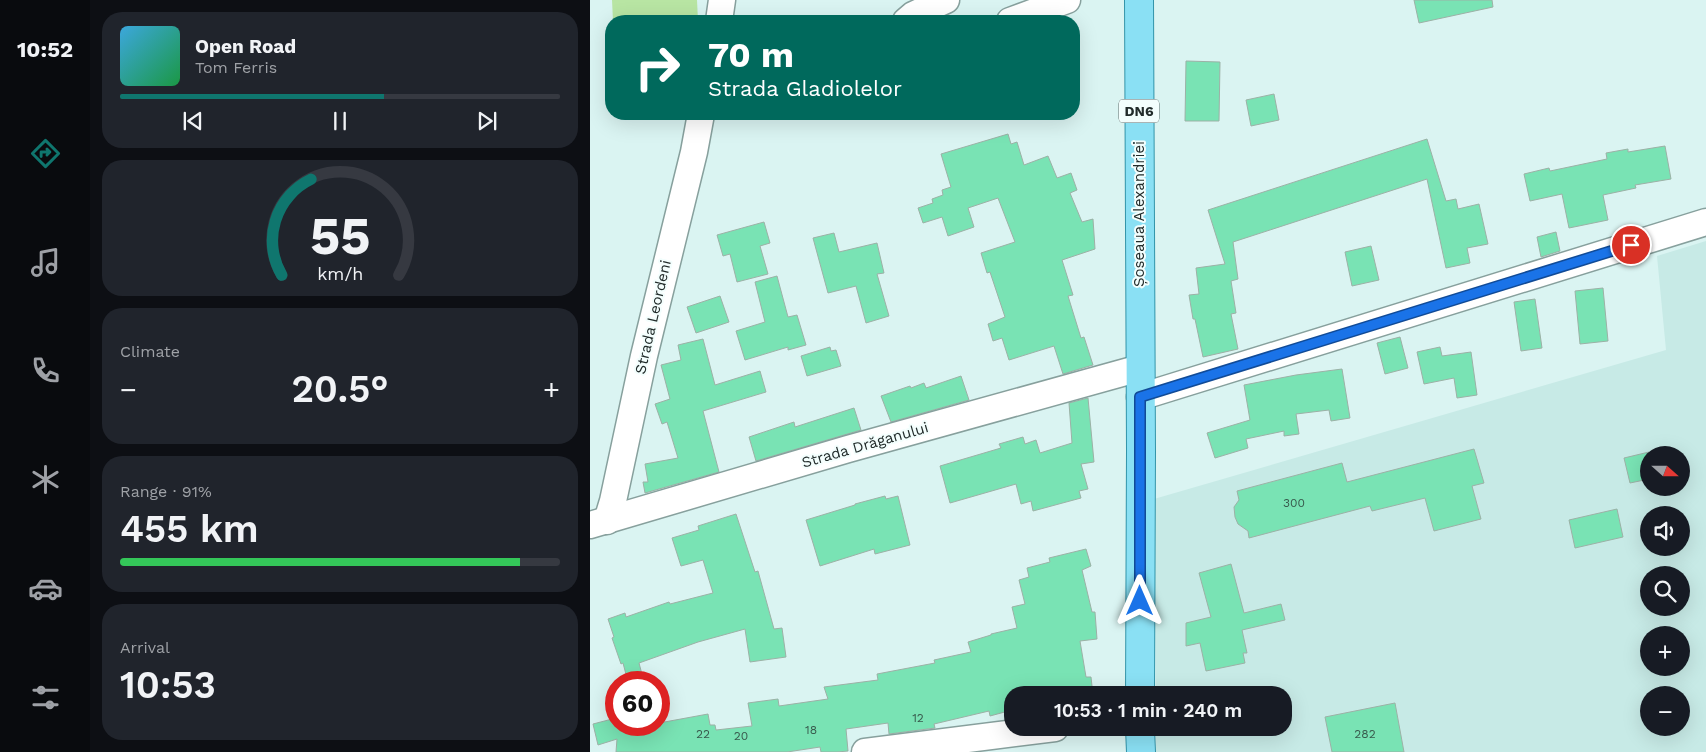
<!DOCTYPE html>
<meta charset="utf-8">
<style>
body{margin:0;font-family:"Work Sans",sans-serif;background:#20242c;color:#f1f3f6;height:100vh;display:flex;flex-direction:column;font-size:19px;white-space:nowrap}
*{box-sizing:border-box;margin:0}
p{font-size:16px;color:#9ea1a6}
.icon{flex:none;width:28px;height:28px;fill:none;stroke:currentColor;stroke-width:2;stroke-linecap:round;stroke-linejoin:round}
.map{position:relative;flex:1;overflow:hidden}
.details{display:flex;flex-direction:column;gap:12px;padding:12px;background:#0d0f14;width:500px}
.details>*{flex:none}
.hud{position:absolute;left:15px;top:15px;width:475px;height:105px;border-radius:20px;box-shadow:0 5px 20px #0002;background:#00695c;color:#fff;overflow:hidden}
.needle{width:32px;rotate:111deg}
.controls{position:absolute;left:1050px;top:446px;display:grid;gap:10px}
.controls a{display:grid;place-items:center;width:50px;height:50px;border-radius:50%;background:#171b24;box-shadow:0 5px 20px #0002;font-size:25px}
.speed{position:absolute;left:15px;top:671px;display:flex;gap:10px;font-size:25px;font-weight:700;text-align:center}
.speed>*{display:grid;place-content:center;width:65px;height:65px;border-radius:50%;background:#171b24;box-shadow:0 5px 20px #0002;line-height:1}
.speed .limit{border:8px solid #d22;background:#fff;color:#111}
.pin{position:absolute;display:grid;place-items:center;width:42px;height:42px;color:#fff;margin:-21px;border:2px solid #fff;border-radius:50%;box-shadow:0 1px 5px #0007}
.me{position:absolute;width:55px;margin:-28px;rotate:0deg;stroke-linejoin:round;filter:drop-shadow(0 0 4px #0008)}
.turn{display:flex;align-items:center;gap:18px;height:105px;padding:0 20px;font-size:22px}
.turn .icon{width:65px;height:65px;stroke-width:2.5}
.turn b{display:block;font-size:35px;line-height:42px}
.big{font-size:38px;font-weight:600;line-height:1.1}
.details .tile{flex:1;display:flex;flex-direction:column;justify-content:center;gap:8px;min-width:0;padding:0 18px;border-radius:20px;background:#20242c}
.details .dial{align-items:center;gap:0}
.dial svg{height:130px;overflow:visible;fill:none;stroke:#363941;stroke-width:7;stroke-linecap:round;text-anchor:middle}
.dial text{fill:#f1f3f6;stroke:none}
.song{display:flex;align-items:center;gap:15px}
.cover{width:60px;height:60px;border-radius:8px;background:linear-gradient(135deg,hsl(200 70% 55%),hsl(140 70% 35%))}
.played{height:5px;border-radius:2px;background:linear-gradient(90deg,#0f766e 60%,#363941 60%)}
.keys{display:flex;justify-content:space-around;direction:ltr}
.heat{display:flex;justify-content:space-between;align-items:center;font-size:28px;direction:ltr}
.charge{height:8px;border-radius:4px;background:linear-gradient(90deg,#34c759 91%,#363941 0)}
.trip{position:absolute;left:414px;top:686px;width:288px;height:50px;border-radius:20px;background:#171b24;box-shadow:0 5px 20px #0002;font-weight:600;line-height:50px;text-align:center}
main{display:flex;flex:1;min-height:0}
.menu{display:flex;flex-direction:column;width:90px;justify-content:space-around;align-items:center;background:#090b0e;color:#9ea1a6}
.menu .icon{width:35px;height:35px}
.menu .on{color:#0f766e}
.menu b{font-size:22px;color:#f1f3f6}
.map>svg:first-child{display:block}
</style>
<main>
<nav class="menu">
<b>10:52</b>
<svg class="icon on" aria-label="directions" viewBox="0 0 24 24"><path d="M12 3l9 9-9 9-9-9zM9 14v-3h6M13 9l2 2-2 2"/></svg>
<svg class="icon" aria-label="music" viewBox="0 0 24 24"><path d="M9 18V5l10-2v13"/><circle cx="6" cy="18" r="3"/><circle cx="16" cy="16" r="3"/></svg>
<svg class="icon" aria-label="phone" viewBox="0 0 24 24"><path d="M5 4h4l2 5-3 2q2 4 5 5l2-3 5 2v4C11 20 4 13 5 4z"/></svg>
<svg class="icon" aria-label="climate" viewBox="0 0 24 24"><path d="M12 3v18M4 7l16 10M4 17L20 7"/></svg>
<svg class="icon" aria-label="car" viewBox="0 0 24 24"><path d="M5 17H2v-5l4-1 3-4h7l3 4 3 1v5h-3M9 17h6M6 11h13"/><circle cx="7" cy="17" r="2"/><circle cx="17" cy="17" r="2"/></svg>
<svg class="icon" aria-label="filters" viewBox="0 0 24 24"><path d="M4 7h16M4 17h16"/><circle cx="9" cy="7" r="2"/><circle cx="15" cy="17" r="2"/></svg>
</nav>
<section class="details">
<div class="tile">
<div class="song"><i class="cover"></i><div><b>Open Road</b><p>Tom Ferris</p></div></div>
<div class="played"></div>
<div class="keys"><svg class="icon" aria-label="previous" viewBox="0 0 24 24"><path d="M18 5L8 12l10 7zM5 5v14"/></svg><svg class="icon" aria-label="pause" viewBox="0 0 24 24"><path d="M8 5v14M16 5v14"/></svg><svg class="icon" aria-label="next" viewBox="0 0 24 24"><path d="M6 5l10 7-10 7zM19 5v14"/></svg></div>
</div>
<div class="tile dial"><svg viewBox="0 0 100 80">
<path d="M14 69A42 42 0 1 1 86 69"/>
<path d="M14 69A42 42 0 0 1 32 10" stroke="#0f766e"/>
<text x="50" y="56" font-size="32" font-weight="700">55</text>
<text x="50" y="72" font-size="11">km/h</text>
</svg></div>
<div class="tile"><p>Climate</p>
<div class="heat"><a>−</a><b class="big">20.5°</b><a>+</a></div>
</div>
<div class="tile"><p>Range · 91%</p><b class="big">455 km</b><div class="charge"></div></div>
<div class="tile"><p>Arrival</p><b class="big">10:53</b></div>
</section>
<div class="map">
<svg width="1116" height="752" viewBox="0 0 1116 752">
<rect width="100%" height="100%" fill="#daf4f2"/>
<!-- built -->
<path fill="#c7eae6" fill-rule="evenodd" d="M1116,241V752H566V728H692V695H566L564,499L1076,350L1067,256ZM1059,455H1091V488H1059ZM1059,515H1091V548H1059ZM1059,575H1091V608H1059ZM1059,635H1091V668H1059ZM1059,695H1091V728H1059Z"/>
<!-- green -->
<path fill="#b8e5a3" d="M22,0H107L108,21H23Z"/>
<!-- building -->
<g fill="#79e3b4" stroke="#9cb1a6">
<path d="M824,0H902L903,7L829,23Z"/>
<path d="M596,61L630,62L629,121H595Z"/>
<path d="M684,94L689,120L661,126L656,100Z"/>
<path d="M418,134L421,144L427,142L434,165L458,156L467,178L481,173L487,190L480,193L492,222L503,219L505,249L472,260L483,295L478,296L491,338L494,337L503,365L473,374L464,346L419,360L412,338L403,341L398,324L415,317L400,272L397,273L391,253L425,242L408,198L378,208L384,227L358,236L352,217L333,223L328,208L343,203L342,199L353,195L352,190L361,187L351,154Z"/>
<path d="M837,139L856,201L866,199L868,209L889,204L898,244L877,248L880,263L856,268L837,179L643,242L648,279L641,281L646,313L641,314L648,349L613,357L605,319H603L599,295L609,294L606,268L635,264L618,210Z"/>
<path d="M1075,146L1081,179L1045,185L1046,188L1013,195L1018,220L979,228L972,194L940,201L934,174L959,168L960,171L1017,159L1016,153L1038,149V152Z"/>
<path d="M174,222L180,243L170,246L178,274L147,282L140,254L133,256L127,235Z"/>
<path d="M966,232L970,251L951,257L947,237Z"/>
<path d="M244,233L249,252L287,243L294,273L287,274L299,316L276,323L266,286L238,293L223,238Z"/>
<path d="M781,246L789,280L762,286L755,252Z"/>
<path d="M187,276L198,317L207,315L216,345L198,350V347L155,360L146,331L175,322L165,282Z"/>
<path d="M1013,288L1018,341L990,344L985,291Z"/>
<path d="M130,296L139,322L106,333L97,307Z"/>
<path d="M945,299L952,348L931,351L924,302Z"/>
<path d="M810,337L818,368L795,374L787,343Z"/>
<path d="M113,339L125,385L170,371L176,392L113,411L129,472L55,493L53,482H58L55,464L88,458L77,422L72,424L65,404L80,399L71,365L91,360L88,345Z"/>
<path d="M240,347L241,351L246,350L251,366L217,376L211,356Z"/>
<path d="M850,347L852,356L881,352L887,395L867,398L864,378L834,384L827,352Z"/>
<path d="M752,369L760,418L741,421L739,410L706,414L709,434L694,436V431L656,439L658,448L625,458L617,433L660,420L654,385L706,375Z"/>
<path d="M371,376L379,400L301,422L291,396L320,386L321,388L334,383L336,388Z"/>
<path d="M498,398L504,462L491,464L498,489L489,491L491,498L443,511L441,501L431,504L426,484L360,503L350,466L411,448L409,444L433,437L435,444L446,440L450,453L482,443L479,403Z"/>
<path d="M264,408L271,430L166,461L159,437L204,422L205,427Z"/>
<path d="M884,449L894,483L882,486L891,519L844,531L835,498L782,511L780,506L659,538L658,531L648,524L645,517L644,507L649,500L647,491L752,463L757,482Z"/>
<path d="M1059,452V479L1040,483L1034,458Z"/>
<path d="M295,496L296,499L308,496L320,545L285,554L284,549L230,566L216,520L265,505V504Z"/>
<path d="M1027,509L1033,537L985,548L979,520Z"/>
<path d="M146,514L165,572L168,571L184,629L192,628L196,657L160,662L155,629L108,642L49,663L54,682H38L33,663L31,664L22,638L24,637L18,619L35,613L36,617L79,602L80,604L123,593L113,560L91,566L82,538L109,530L108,526Z"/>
<path d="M496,549L501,566L492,570L502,612H505L507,639L490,641L496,677H501L503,695H422V710L400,716L399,711L344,724L345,728L299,734L298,723L256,729L258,751L247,752H231L230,747L197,752H26L27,739L8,745L3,724L26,718V725H69V723L118,714L120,725H125L126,730L162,726L158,703L188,699L189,706L238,699L234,687L288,680L287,674L345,663L344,660L381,652L378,642L401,635V634L427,628L422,607L435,604L429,580L439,577L437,568L460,562L459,558Z"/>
<path d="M641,564L654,613L691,604L695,620L652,630L657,653H653L655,663L616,671L610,643L596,646V623L621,617L609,573Z"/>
<path d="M805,703L814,752H742L735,717Z"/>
</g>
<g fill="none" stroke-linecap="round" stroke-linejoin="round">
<defs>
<g id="minor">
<path d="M129,21L132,0"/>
<path d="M316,21L323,15L356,0"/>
<path d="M420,21L477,0"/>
<path d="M550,397L1116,222"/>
<path d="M17,521L23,501L54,356L104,152L111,114"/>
<path d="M0,525L258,449L550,368"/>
<path d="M275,752L465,728"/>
</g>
<g id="major">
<path d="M549,0L551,451L550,695"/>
<path d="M550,728L551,752"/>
</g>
</defs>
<!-- minor casing -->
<use href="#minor" stroke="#87a09d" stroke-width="29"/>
<!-- major casing -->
<use href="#major" stroke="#3394a9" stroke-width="30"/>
<!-- minor -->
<use href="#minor" stroke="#fff" stroke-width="26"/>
<!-- major -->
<use href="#major" stroke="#8ae0f4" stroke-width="28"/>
</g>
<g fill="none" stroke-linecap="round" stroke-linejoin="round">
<defs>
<path id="route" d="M550,601V397L1041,245"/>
</defs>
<!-- route casing -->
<use href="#route" stroke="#114b97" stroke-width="12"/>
<!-- route -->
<use href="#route" stroke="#1a73e8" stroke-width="9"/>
</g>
<g text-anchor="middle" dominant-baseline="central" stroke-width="4" stroke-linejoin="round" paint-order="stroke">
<!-- number labels -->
<g font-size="12" fill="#385a4d">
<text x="704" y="503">300</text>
<text x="328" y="718">12</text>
<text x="221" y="730">18</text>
<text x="113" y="734">22</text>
<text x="775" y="734">282</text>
<text x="151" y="736">20</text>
</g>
<!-- shield labels -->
<rect fill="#f3fefd" stroke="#616b6a" stroke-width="1" x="529" y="99.5" width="40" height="23" rx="4"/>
<g font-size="14" font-weight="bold" fill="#222c2b">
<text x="549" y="111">DN6</text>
</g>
<!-- street labels -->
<g font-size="15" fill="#222c2b" stroke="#f3fefd">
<text transform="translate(549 214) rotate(-90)">Șoseaua Alexandriei</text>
<text transform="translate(63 317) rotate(-77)">Strada Leordeni</text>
<text transform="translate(275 445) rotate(-16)">Strada Drăganului</text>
</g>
</g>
</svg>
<div class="controls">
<a><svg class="needle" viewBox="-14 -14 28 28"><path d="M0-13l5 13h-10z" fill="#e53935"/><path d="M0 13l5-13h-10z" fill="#9ea1a6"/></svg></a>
<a><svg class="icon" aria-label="sound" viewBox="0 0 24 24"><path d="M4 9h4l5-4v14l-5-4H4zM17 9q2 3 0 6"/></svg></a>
<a><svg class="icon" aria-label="search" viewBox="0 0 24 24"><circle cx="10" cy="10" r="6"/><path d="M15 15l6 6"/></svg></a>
<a>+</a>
<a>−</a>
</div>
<div class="speed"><div class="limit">60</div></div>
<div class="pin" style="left:1041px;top:245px;background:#d93025"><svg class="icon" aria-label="arrive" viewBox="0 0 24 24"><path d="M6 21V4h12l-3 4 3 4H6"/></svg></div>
<svg class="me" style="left:550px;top:601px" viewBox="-20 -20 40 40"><path d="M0-17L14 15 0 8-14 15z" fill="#1a73e8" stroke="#fff" stroke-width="4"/></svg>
<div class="trip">10:53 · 1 min · 240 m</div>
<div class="hud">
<div class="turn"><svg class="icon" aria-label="right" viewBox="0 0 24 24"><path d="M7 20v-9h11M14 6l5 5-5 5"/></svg><div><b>70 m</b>Strada Gladiolelor</div></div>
</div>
</div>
</main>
